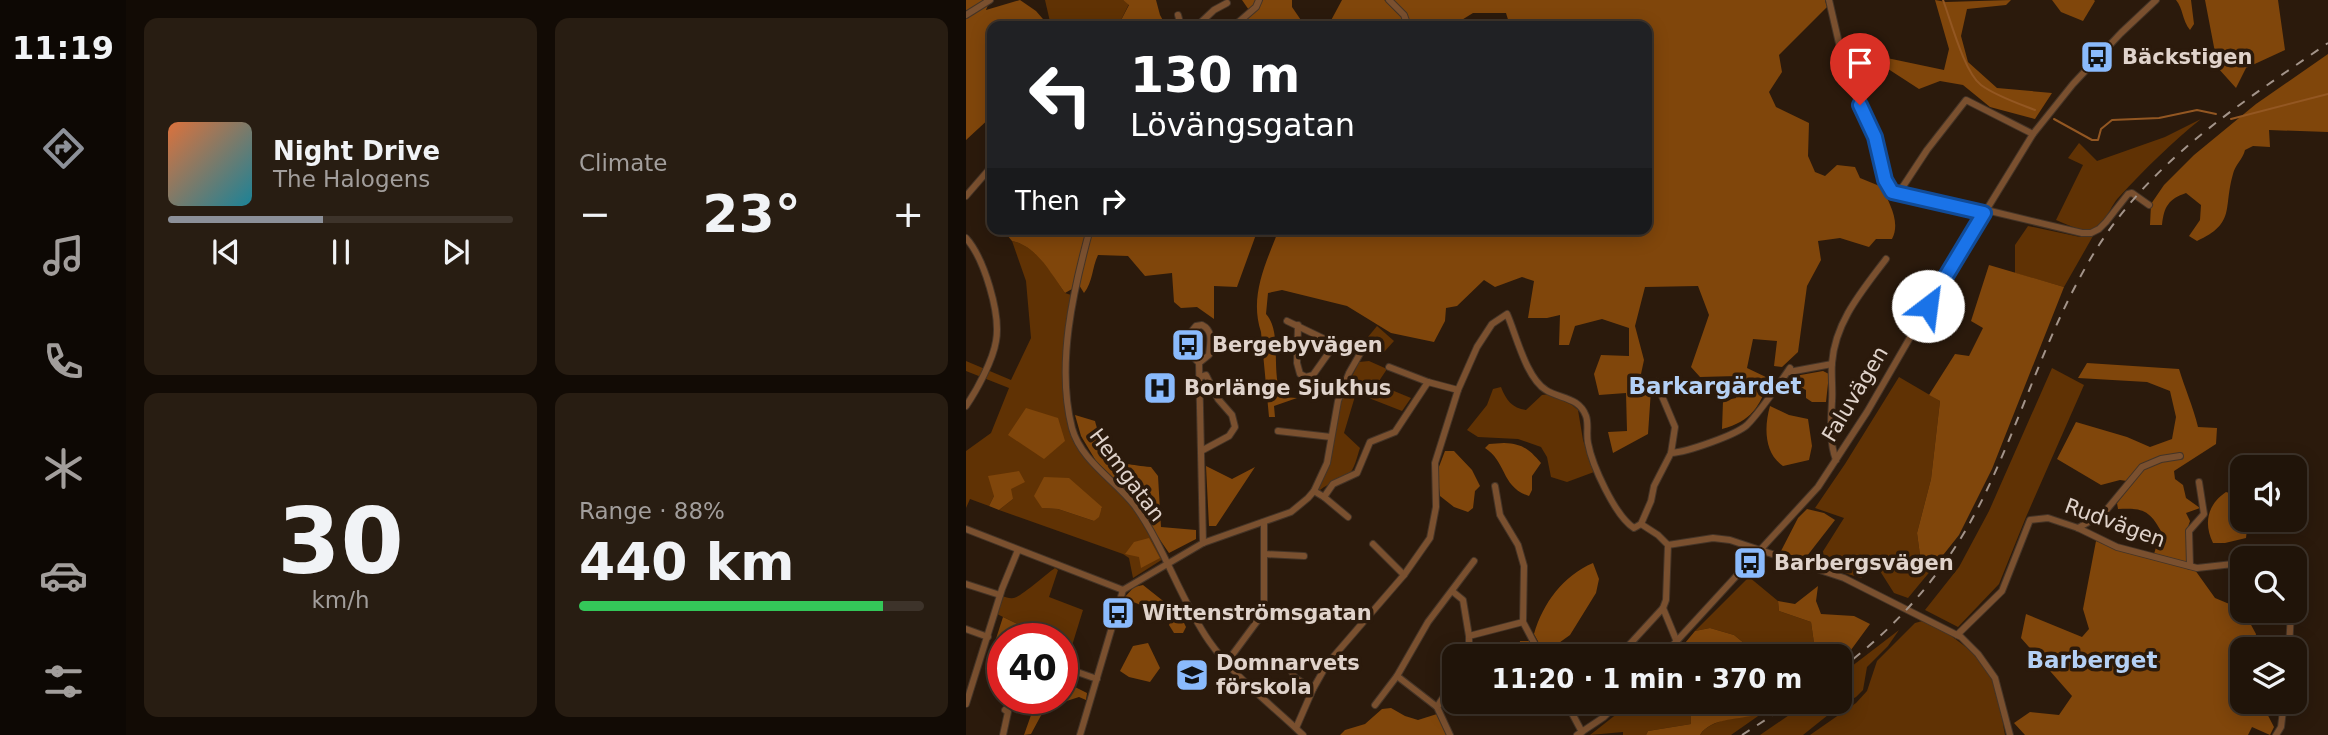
<!DOCTYPE html>
<meta charset="utf-8">
<style>
body{margin:0;font-family:"DejaVu Sans",sans-serif;background:#281d12;color:#f1f3f6;height:100vh;display:flex;flex-direction:column;font-size:26px;white-space:nowrap}
*{box-sizing:border-box;margin:0}
p{font-size:23px;color:#a29e9c}
.icon{flex:none;width:38px;height:38px;fill:none;stroke:currentColor;stroke-width:2;stroke-linecap:round;stroke-linejoin:round}
.map{position:relative;flex:1;overflow:hidden}
.sheet{display:flex;flex-direction:column;gap:18px;padding:18px;background:#120b05;width:840px}
.sheet>*{flex:none}
.guide{position:absolute;left:21px;top:21px;width:665px;height:214px;border-radius:14px;box-shadow:0 4px 18px #0003,0 0 0 2px #3d332a;background:#202124;color:#fff;overflow:hidden}
.fabs{position:absolute;left:1264px;top:455px;display:grid;gap:14px}
.fabs a{display:grid;place-items:center;width:77px;height:77px;border-radius:14px;background:#201409;box-shadow:0 4px 18px #0003,0 0 0 2px #3d332a;font-size:35px}
.speed{position:absolute;left:21px;top:623px;display:flex;gap:14px;font-size:35px;font-weight:700;text-align:center}
.speed>*{display:grid;place-content:center;width:91px;height:91px;border-radius:50%;background:#201409;box-shadow:0 4px 18px #0003,0 0 0 2px #3d332a;line-height:1}
.speed .limit{border:10px solid #d22;background:#fff;color:#111}
.pin{position:absolute;display:grid;place-items:center;width:60px;height:60px;color:#fff;margin:-72px -30px;border-radius:50% 50% 50% 0;rotate:-45deg;box-shadow:0 0 7px #0007}
.pin .icon{rotate:45deg}
.me{position:absolute;width:77px;margin:-38px;rotate:30deg;stroke-linejoin:round;filter:drop-shadow(0 0 5px #0008)}
.turn{display:flex;align-items:center;gap:24px;height:147px;padding:0 28px;font-size:32px}
.turn .icon{width:91px;height:91px;stroke-width:2.5}
.turn b{display:block;font-size:49px;line-height:60px}
.then{display:flex;align-items:center;height:66px;padding:0 28px;background:#0003;gap:14px;font-size:26px}
.big{font-size:52px;font-weight:700;line-height:1.1}
.sheet .card{flex:1;display:flex;flex-direction:column;justify-content:center;gap:10px;min-width:0;padding:0 24px;border-radius:14px;background:#281d12}
.sheet .dial{align-items:center;gap:0}
.dial b{font-size:91px;line-height:1}
.song{display:flex;align-items:center;gap:21px}
.cover{width:84px;height:84px;border-radius:10px;background:linear-gradient(135deg,hsl(20 70% 55%),hsl(190 70% 35%))}
.played{height:7px;border-radius:4px;background:linear-gradient(90deg,#8c9099 45%,#3d332a 45%)}
.keys{display:flex;justify-content:space-around;direction:ltr}
.heat{display:flex;justify-content:space-between;align-items:center;font-size:38px;direction:ltr}
.charge{height:10px;border-radius:5px;background:linear-gradient(90deg,#34c759 88%,#3d332a 0)}
.sheet .tiles{flex:1;display:grid;gap:18px;grid-template-columns:repeat(2,1fr)}
.trip{position:absolute;left:476px;top:644px;width:410px;height:70px;border-radius:14px;background:#201409;box-shadow:0 4px 18px #0003,0 0 0 2px #3d332a;font-weight:700;line-height:70px;text-align:center}
main{display:flex;flex:1;min-height:0}
.menu{display:flex;flex-direction:column;width:126px;justify-content:space-around;align-items:center;background:#0d0804;color:#a29e9c}
.menu .icon{width:49px;height:49px}
.menu .selected{color:#8c9099}
.menu b{font-size:32px;color:#f1f3f6}
.map>svg:first-child{display:block}
</style>
<main>
<nav class="menu">
<b>11:19</b>
<svg class="icon selected" aria-label="directions" viewBox="0 0 24 24"><path d="M12 3l9 9-9 9-9-9zM9 14v-3h6M13 9l2 2-2 2"/></svg>
<svg class="icon" aria-label="music" viewBox="0 0 24 24"><path d="M9 18V5l10-2v13"/><circle cx="6" cy="18" r="3"/><circle cx="16" cy="16" r="3"/></svg>
<svg class="icon" aria-label="phone" viewBox="0 0 24 24"><path d="M5 4h4l2 5-3 2q2 4 5 5l2-3 5 2v4C11 20 4 13 5 4z"/></svg>
<svg class="icon" aria-label="climate" viewBox="0 0 24 24"><path d="M12 3v18M4 7l16 10M4 17L20 7"/></svg>
<svg class="icon" aria-label="car" viewBox="0 0 24 24"><path d="M5 17H2v-5l4-1 3-4h7l3 4 3 1v5h-3M9 17h6M6 11h13"/><circle cx="7" cy="17" r="2"/><circle cx="17" cy="17" r="2"/></svg>
<svg class="icon" aria-label="filters" viewBox="0 0 24 24"><path d="M4 7h16M4 17h16"/><circle cx="9" cy="7" r="2"/><circle cx="15" cy="17" r="2"/></svg>
</nav>
<section class="sheet">
<div class="tiles">
<div class="card">
<div class="song"><i class="cover"></i><div><b>Night Drive</b><p>The Halogens</p></div></div>
<div class="played"></div>
<div class="keys"><svg class="icon" aria-label="previous" viewBox="0 0 24 24"><path d="M18 5L8 12l10 7zM5 5v14"/></svg><svg class="icon" aria-label="pause" viewBox="0 0 24 24"><path d="M8 5v14M16 5v14"/></svg><svg class="icon" aria-label="next" viewBox="0 0 24 24"><path d="M6 5l10 7-10 7zM19 5v14"/></svg></div>
</div>
<div class="card"><p>Climate</p>
<div class="heat"><a>−</a><b class="big">23°</b><a>+</a></div>
</div>
<div class="card dial"><b>30</b><p>km/h</p></div>
<div class="card"><p>Range · 88%</p><b class="big">440 km</b><div class="charge"></div></div>
</div>
</section>
<div class="map">
<svg width="1362" height="735" viewBox="0 0 1362 735">
<rect width="100%" height="100%" fill="#2b1a0c"/>
<!-- green -->
<g fill="#603204" fill-rule="evenodd">
<path d="M79,0H157L163,4L152,26H85Z"/>
<path d="M1235,119C1206,142 1179,169 1153,197C1144,206 1140,225 1126,229C1113,232 1101,224 1090,220L1117,165L1102,158L1113,143L1131,161L1199,137Z"/>
<path d="M1062,226L1114,237L1127,236L1098,287L1049,273V245Z"/>
<path d="M46,241C71,246 85,273 99,293L105,295C101,341 91,389 106,433L166,506L197,559L167,578L163,558L157,554L33,510L47,499L28,496L23,506L4,499L0,508V451L25,433L43,388L0,371V361L45,380L65,338L60,281ZM77,508H136L128,521L92,509Z"/>
<path d="M411,326L428,341L418,352L402,337Z"/>
<path d="M403,361L421,369L411,384L445,398L436,411L390,393L378,433L394,448C391,456 389,470 381,476C374,481 364,482 354,490L351,489L374,401L393,362Z"/>
<path d="M1086,368L1118,385L1060,517L1033,584L992,627L959,610L993,567L1023,511Z"/>
<path d="M933,377L974,401L965,479L951,533L954,555L966,569L942,598L928,593L914,571L909,568L895,578L849,564L878,518L849,508L879,464Z"/>
<path d="M535,387C540,400 546,408 560,410L576,395L584,394L606,405L612,410L617,440L628,472L601,482L585,477L581,457L575,447L552,439L512,437L501,430L521,405L527,389Z"/>
<path d="M89,568L92,570L83,597L117,610L100,665L96,664V639H82L31,614L36,596C40,597 44,599 47,598C54,598 80,574 89,568Z"/>
<path d="M783,577L812,601L813,611L845,622L848,643L828,650L824,656H812L808,653L784,648L768,635L744,628L729,631Z"/>
<path d="M960,620C986,636 1018,655 1029,685C1034,700 1036,719 1039,735H844L890,703L901,691L911,661L949,623Z"/>
<path d="M933,630L922,646L901,667L897,690L890,697L872,707L837,735H794L829,711L833,712L838,709L841,702H873V676Z"/>
<path d="M666,702H724L725,724L682,731L680,735H657V732L624,735Z"/>
<path d="M795,714L765,735H734C745,718 777,717 795,714Z"/>
</g>
<!-- forest -->
<g fill="#80460b">
<path d="M0,0H24L20,10L54,0L70,11L83,26H26V116L0,140Z"/>
<path d="M157,0H190L194,15L200,26H152L163,5Z"/>
<path d="M276,0H326V7L339,26H271L285,13Z"/>
<path d="M376,0H418L423,2L424,0H859L861,7L813,55L816,72L803,92L810,107L843,123L842,156L849,172L859,176L871,165L889,167L894,178L916,187C923,203 935,222 926,239H910L903,247L874,238L852,241L855,260L841,286L832,352L816,367L808,366L811,341L787,339L781,368L804,379C793,407 786,421 756,429L757,401L770,398L771,376L734,377L725,367L743,315L732,286L679,287L669,326L678,360L675,374L685,390L682,434L647,453L642,432L661,431L660,393L633,395L628,374L635,355L663,356V328L636,319L609,326L603,345H593L594,315L581,318H562L568,281L556,277L529,287L518,280L491,306L480,308L479,321L468,342L425,333L381,306L316,290L302,293L300,314C317,333 304,372 316,397L331,398L308,406L309,417H303L295,332C283,296 300,263 313,229H681V26H544L540,13H507L486,26H362Z"/>
<path d="M969,0L980,2L1045,0L1040,5L1001,9L995,36L1002,62L1031,88L1086,93L1069,119L1024,107L997,85L974,81L953,89L916,65L921,58L978,70L983,49Z"/>
<path d="M1086,0H1128L1129,1L1117,21L1095,12Z"/>
<path d="M1210,0H1225L1228,24L1224,30C1216,20 1217,8 1210,0Z"/>
<path d="M1239,0H1312L1319,50L1280,68L1270,88L1252,68Z"/>
<path d="M1362,54V132L1303,130L1304,147L1287,146L1279,150C1277,159 1269,165 1267,174C1257,209 1270,223 1231,241L1223,236L1234,220L1235,205L1220,193C1203,199 1198,206 1196,225H1184L1185,204L1198,185L1228,155L1290,104Z"/>
<path d="M36,229H292L271,287L248,286V319L231,307L215,308L208,302L206,273L179,276L162,256L132,255C126,267 127,282 118,293L113,285L99,293C85,274 71,246 46,241Z"/>
<path d="M1023,265L1098,287L1026,469L993,535L966,569L954,555L951,533L965,479L974,401L963,395L989,354L1003,356L1017,328L1005,321Z"/>
<path d="M1121,363L1213,369C1219,389 1227,406 1232,427L1251,428L1250,444L1208,471L1209,479L1217,485L1220,498L1234,508L1220,513L1224,521L1220,533L1221,564L1188,554L1195,531C1183,509 1175,508 1152,509L1151,503L1168,482L1154,480L1135,485L1091,459L1110,422L1161,437L1184,447L1206,439L1210,417L1204,391L1181,382L1112,378Z"/>
<path d="M857,371L863,374L860,402H846L840,398V390L824,382L829,376Z"/>
<path d="M804,406L823,415L842,419L846,446L843,460L817,466C798,453 798,427 804,406Z"/>
<path d="M60,408L92,418L99,441L78,459L42,435Z"/>
<path d="M109,415L129,421C140,461 145,463 185,467L192,476L195,527L230,530V539L203,553L159,489L130,461L115,436Z"/>
<path d="M538,443C557,444 563,449 575,463L566,476V490L563,496C535,487 541,462 519,448L523,444Z"/>
<path d="M479,451H488L506,470L514,486L509,491L507,508L502,512L488,507L474,496L471,472Z"/>
<path d="M240,466L266,479L289,467L250,526H243Z"/>
<path d="M53,471L59,482L45,489L47,499L33,510L23,506L28,496L22,476Z"/>
<path d="M78,477L103,478L136,507L133,517L128,521L92,509L76,508L68,496Z"/>
<path d="M1260,492L1276,497V520H1282L1280,538L1259,543H1247C1237,523 1242,504 1260,492Z"/>
<path d="M841,509L858,513L869,520L841,556L822,555L815,551L832,518Z"/>
<path d="M183,538L194,558L175,568L173,557L159,554L168,542Z"/>
<path d="M1130,541L1229,570L1249,598L1273,608L1276,605V611H1285L1284,623L1290,634L1287,649H1276V702H1295L1308,727L1304,735L1286,727L1282,735H1059L1048,723L1064,712L1093,715L1106,696L1055,638L1060,614L1116,637L1123,629L1117,609Z"/>
<path d="M627,563L633,579L630,593L604,635L590,645L592,656H580L568,634C577,603 597,576 627,563Z"/>
<path d="M177,585L201,604L195,615L190,614L184,617L179,615L177,606L158,598L168,587Z"/>
<path d="M852,586L850,601L855,614L888,616L904,624L882,654L873,656H824L828,650L848,643L845,622L813,611L812,601L829,604Z"/>
<path d="M213,613L220,627L217,633H208L203,625L206,618Z"/>
<path d="M37,617L82,639H37V659L27,648Z"/>
<path d="M744,628L768,635L784,648L808,653L812,656H720L719,643L729,631Z"/>
<path d="M554,641H564L573,656H551Z"/>
<path d="M182,643L194,668L184,682L163,677L154,671L167,646Z"/>
<path d="M96,676L106,680L107,686L121,693L120,700L113,697L79,708L65,734L58,735L71,698H96Z"/>
<path d="M575,702H595L597,710L589,715L582,713Z"/>
<path d="M724,702H813C807,706 800,712 793,714C775,720 745,717 734,735H680L682,731L725,724Z"/>
<path d="M425,708L439,716L452,720L471,714L481,735H374L379,730L399,724L416,709Z"/>
</g>
<g fill="none" stroke-linecap="round" stroke-linejoin="round">
<!-- stream -->
<g stroke="#935722" stroke-width="2">
<path d="M977,0C985,21 998,72 1015,85C1030,96 1051,103 1069,110"/>
<path d="M1088,119L1126,140H1132L1135,129L1146,120L1193,118L1231,110L1250,114"/>
<path d="M1265,119L1362,94"/>
</g>
<defs>
<g id="minor">
<path d="M423,0L438,15L442,26"/>
<path d="M863,0L882,82L902,118L909,137L922,187C934,201 997,208 1018,213"/>
<path d="M0,15L24,0"/>
<path d="M212,15L215,26"/>
<path d="M231,26L248,10L261,3"/>
<path d="M268,26L290,7L293,0"/>
<path d="M932,194L961,150L1000,100L1067,134"/>
<path d="M0,196L26,166"/>
<path d="M1020,210L1116,233H1125L1133,229L1140,222L1162,194L1166,193L1183,205"/>
<path d="M124,229C107,291 90,365 106,428C115,461 149,480 169,506C199,548 214,599 243,641C268,677 306,705 337,735"/>
<path d="M0,238C18,258 35,314 30,341C27,360 11,390 0,406"/>
<path d="M236,325C248,331 244,343 243,355L233,363L225,355V332L230,326Z"/>
<path d="M332,325L331,363L334,374L340,377L347,375L369,344"/>
<path d="M233,363L237,543"/>
<path d="M423,367L462,382"/>
<path d="M823,372L866,364"/>
<path d="M234,377L240,375L252,399L266,415L269,427L263,436L237,450"/>
<path d="M690,382L709,427L705,453"/>
<path d="M312,431L365,437"/>
<path d="M870,460C863,441 865,421 866,401C867,389 865,376 866,363C869,322 896,291 920,259"/>
<path d="M529,486L534,515L552,545L558,566L557,622L575,656"/>
<path d="M348,491L358,497L367,484L391,473L404,442L429,432L462,382L492,390"/>
<path d="M358,497L382,517"/>
<path d="M675,524L685,501L688,486L705,453C721,452 770,435 781,425C794,412 813,384 824,368"/>
<path d="M1112,528L1137,514L1176,467L1195,459L1214,456"/>
<path d="M0,529L157,590"/>
<path d="M407,544L438,575"/>
<path d="M702,545L700,600L697,608L711,642"/>
<path d="M298,554L338,556"/>
<path d="M1312,558L1327,556V558"/>
<path d="M1224,566L1223,531L1238,514L1233,482"/>
<path d="M0,584L34,595"/>
<path d="M486,591L497,600L503,636V656"/>
<path d="M0,629L22,637"/>
<path d="M991,635L1036,591L1064,520L1082,518L1112,528L1151,547L1231,568L1276,563"/>
<path d="M503,636L557,622"/>
<path d="M1323,649L1325,611"/>
<path d="M653,656L697,608"/>
<path d="M697,656L852,487L901,412L975,284L1067,134L1107,84L1155,33L1190,0"/>
<path d="M261,662L298,612V522"/>
<path d="M323,666L329,678L347,689"/>
<path d="M97,667L131,679"/>
<path d="M431,676L471,707L484,735"/>
<path d="M600,702L616,732"/>
<path d="M0,704L36,589L52,550"/>
<path d="M409,705L431,676L462,622L508,561"/>
<path d="M471,707L488,681"/>
<path d="M606,712L614,702"/>
<path d="M330,728L347,689L361,664L438,575L464,538L470,507L469,463L492,390L511,347L526,324L541,314C550,334 560,378 580,390C594,399 613,397 620,416C623,424 620,434 622,443C626,465 649,516 668,528L675,524L692,535L702,545L747,538L764,540L878,578L995,637L1012,654L1029,678L1044,735"/>
<path d="M37,735L42,712L39,710"/>
<path d="M114,735L157,590L237,543L325,512L342,498L348,491L361,463L372,401L383,373L395,352L369,344L321,321"/>
<path d="M611,735L638,717L653,702"/>
<path d="M1310,735L1315,727L1318,702"/>
</g>
</defs>
<!-- minor casing -->
<use href="#minor" stroke="#443427" stroke-width="8"/>
<!-- minor -->
<use href="#minor" stroke="#7a502f" stroke-width="6"/>
<!-- rail -->
<g stroke="#a3948a" stroke-width="2" stroke-dasharray="9 9" stroke-linecap="butt">
<path d="M873,670C935,624 984,566 1018,496C1058,414 1083,323 1133,245C1190,157 1277,102 1362,43"/>
<path d="M776,735L827,702"/>
</g>
</g>
<g fill="none" stroke-linecap="round" stroke-linejoin="round">
<defs>
<path id="route" d="M894,105L909,137L919,180L926,192L1018,213L962,306"/>
</defs>
<!-- route casing -->
<use href="#route" stroke="#114b97" stroke-width="18"/>
<!-- route -->
<use href="#route" stroke="#1a73e8" stroke-width="12"/>
</g>
<!-- icons -->
<defs>
<symbol id="bus-square" viewBox="-11 -11 22 22"><rect x="-9" y="-9" width="18" height="18" rx="4" fill="#8abafc" stroke="#2b1a0c"/><path d="M-5-6H5V4H4V6H2V4H-2V6H-4V4H-5ZM-3.5-4V0h7V-4ZM-3.5 1.2v1.5H-2V1.2ZM2 1.2v1.5H3.5V1.2Z" fill="#111"/></symbol>
<symbol id="hospital-square" viewBox="-11 -11 22 22"><rect x="-9" y="-9" width="18" height="18" rx="4" fill="#8abafc" stroke="#2b1a0c"/><path d="M-5-5h3v3.5h4V-5h3V5h-3V1.5h-4V5h-3Z" fill="#111"/></symbol>
<symbol id="school-square" viewBox="-11 -11 22 22"><rect x="-9" y="-9" width="18" height="18" rx="4" fill="#8abafc" stroke="#2b1a0c"/><path d="M0-5L7-2L0 1L-7-2ZM-4 1L0 2.5L4 1V4Q0 6-4 4Z" fill="#111"/></symbol>
</defs>
<g fill-rule="evenodd">
<use href="#bus-square" x="1112" y="38" width="38" height="38"/>
<use href="#bus-square" x="203" y="326" width="38" height="38"/>
<use href="#hospital-square" x="175" y="369" width="38" height="38"/>
<use href="#bus-square" x="765" y="544" width="38" height="38"/>
<use href="#bus-square" x="133" y="594" width="38" height="38"/>
<use href="#school-square" x="207" y="656" width="38" height="38"/>
</g>
<g text-anchor="middle" dominant-baseline="central" stroke-width="7" stroke-linejoin="round" paint-order="stroke">
<!-- poi labels -->
<g font-size="21" font-weight="bold" fill="#e0d3cb" stroke="#2b1a0c" text-anchor="start">
<text x="1156" y="57">Bäckstigen</text>
<text x="246" y="345">Bergebyvägen</text>
<text x="218" y="388">Borlänge Sjukhus</text>
<text x="808" y="563">Barbergsvägen</text>
<text x="176" y="613">Wittenströmsgatan</text>
<text x="250" y="663">Domnarvets<tspan x="250" dy="24">förskola</tspan></text>
</g>
<!-- street labels -->
<g font-size="21" fill="#e0d3cb" stroke="#2b1a0c">
<text transform="translate(889 394) rotate(-59)">Faluvägen</text>
<text transform="translate(161 475) rotate(53)">Hemgatan</text>
<text transform="translate(1149 523) rotate(20)">Rudvägen</text>
</g>
<!-- neighbourhood labels -->
<g font-size="23" font-weight="bold" fill="#b4d0f5" stroke="#2b1a0c">
<text x="749" y="386">Barkargärdet</text>
<text x="1126" y="660">Barberget</text>
</g>
</g>
</svg>
<div class="fabs">
<a><svg class="icon" aria-label="sound" viewBox="0 0 24 24"><path d="M4 9h4l5-4v14l-5-4H4zM17 9q2 3 0 6"/></svg></a>
<a><svg class="icon" aria-label="search" viewBox="0 0 24 24"><circle cx="10" cy="10" r="6"/><path d="M15 15l6 6"/></svg></a>
<a><svg class="icon" aria-label="layers" viewBox="0 0 24 24"><path d="M12 4l9 5-9 5-9-5zM3 14l9 5 9-5"/></svg></a>
</div>
<div class="speed"><div class="limit">40</div></div>
<div class="pin" style="left:894px;top:105px;background:#d93025"><svg class="icon" aria-label="arrive" viewBox="0 0 24 24"><path d="M6 21V4h12l-3 4 3 4H6"/></svg></div>
<svg class="me" style="left:962px;top:306px" viewBox="-20 -20 40 40"><circle r="19" fill="#fff"/><path d="M0-13L10 11 0 6-10 11z" fill="#1a73e8"/></svg>
<div class="trip">11:20 · 1 min · 370 m</div>
<div class="guide">
<div class="turn"><svg class="icon" aria-label="left" viewBox="0 0 24 24"><path d="M17 20v-9H6M10 6l-5 5 5 5"/></svg><div><b>130 m</b>Lövängsgatan</div></div>
<div class="then">Then<svg class="icon" aria-label="right" viewBox="0 0 24 24"><path d="M7 20v-9h11M14 6l5 5-5 5"/></svg></div>
</div>
</div>
</main>
